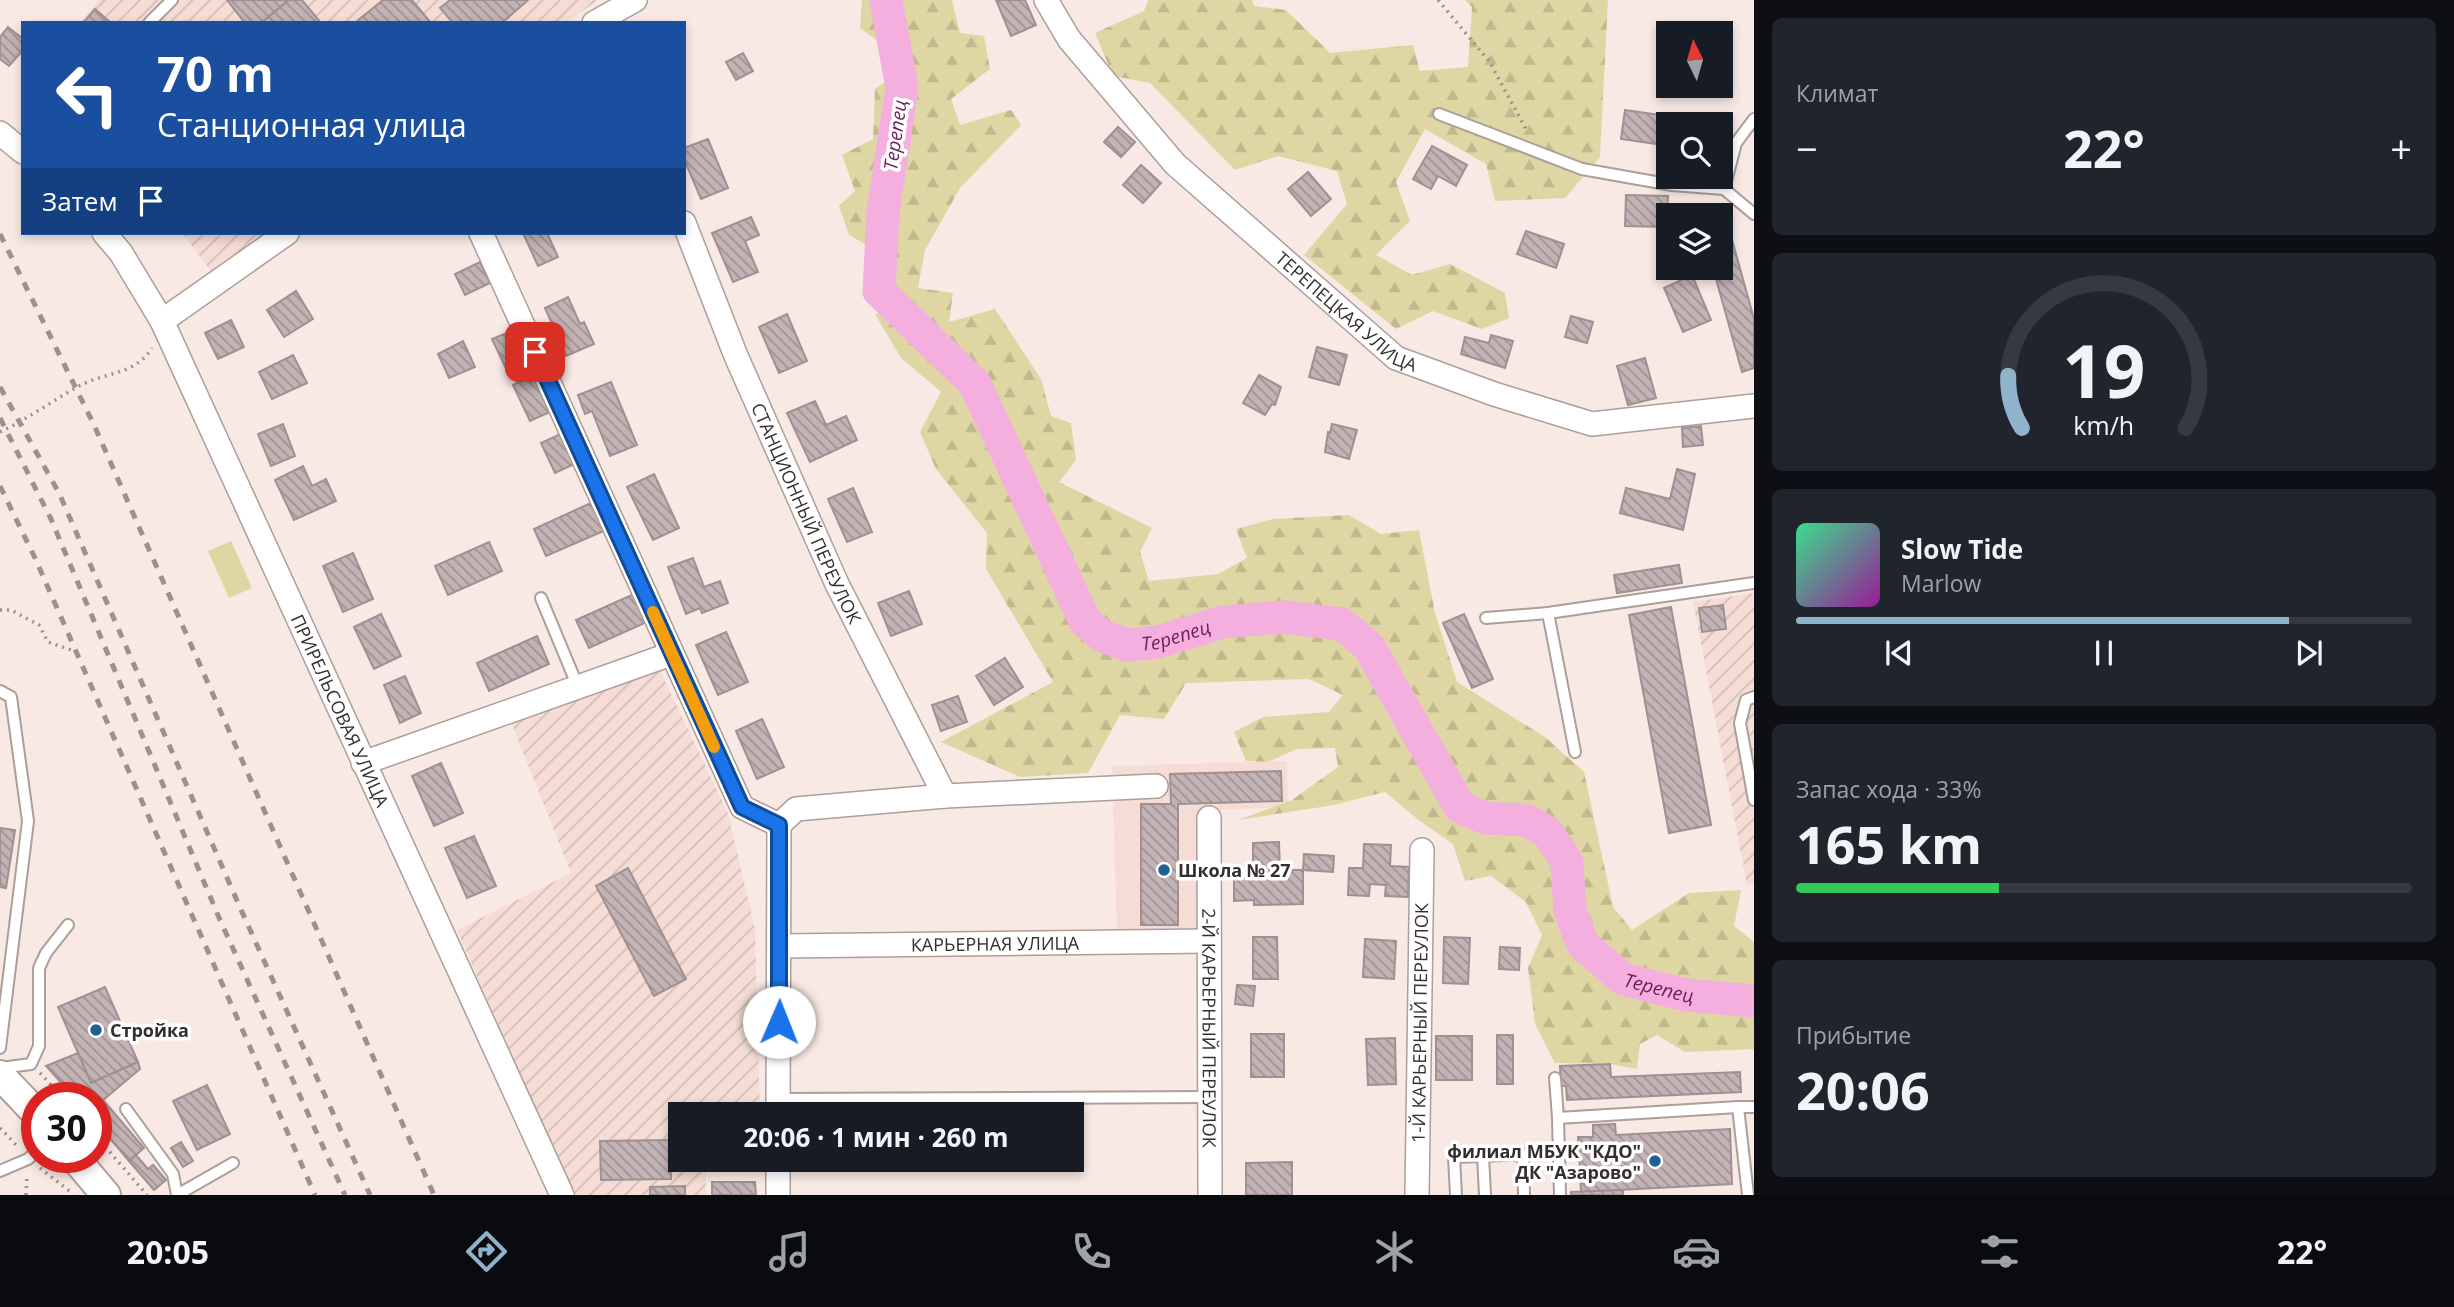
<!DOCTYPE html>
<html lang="ru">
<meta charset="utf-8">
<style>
body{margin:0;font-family:"Open Sans",sans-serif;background:#20242c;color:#f1f3f6;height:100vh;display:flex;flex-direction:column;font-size:26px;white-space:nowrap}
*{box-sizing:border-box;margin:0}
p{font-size:23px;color:#9ea1a6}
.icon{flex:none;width:38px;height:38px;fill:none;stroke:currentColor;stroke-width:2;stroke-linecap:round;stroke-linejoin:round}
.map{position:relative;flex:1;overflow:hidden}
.details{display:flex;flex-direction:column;gap:18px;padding:18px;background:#0d0f14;width:700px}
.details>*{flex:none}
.banner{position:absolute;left:21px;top:21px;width:665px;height:214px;border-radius:0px;box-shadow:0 4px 10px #0003;background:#1a4fa0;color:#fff;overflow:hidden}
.needle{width:46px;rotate:355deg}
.tools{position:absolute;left:1656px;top:21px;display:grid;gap:14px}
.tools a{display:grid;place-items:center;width:77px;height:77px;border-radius:0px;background:#171b24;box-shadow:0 4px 10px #0003;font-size:35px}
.speed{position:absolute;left:21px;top:1082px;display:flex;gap:14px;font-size:35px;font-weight:700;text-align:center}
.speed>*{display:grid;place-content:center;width:91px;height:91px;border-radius:50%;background:#171b24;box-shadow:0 4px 10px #0003;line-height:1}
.speed .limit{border:10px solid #d22;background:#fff;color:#111}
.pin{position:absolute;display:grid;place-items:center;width:60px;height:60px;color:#fff;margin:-30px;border-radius:14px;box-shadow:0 4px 10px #0006}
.me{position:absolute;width:77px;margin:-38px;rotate:1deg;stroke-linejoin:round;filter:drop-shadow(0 0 5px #0008)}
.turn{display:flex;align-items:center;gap:24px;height:147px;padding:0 21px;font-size:32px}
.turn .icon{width:91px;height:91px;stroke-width:2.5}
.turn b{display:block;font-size:49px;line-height:60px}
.then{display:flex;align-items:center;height:66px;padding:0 21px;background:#0003;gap:14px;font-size:26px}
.big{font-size:52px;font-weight:700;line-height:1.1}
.details .card{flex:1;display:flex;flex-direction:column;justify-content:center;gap:10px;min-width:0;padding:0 24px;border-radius:10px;background:#20242c}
.details .dial{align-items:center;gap:0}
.dial svg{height:182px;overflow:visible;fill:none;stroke:#363941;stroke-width:7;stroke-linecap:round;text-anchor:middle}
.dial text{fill:#f1f3f6;stroke:none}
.song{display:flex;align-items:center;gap:21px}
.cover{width:84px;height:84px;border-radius:10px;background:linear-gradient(135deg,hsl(150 70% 55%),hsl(300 70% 35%))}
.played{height:7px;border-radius:4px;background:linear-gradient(90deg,#91b2cb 80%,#363941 80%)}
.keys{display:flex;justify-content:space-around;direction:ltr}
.heat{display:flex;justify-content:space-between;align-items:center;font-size:38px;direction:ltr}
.charge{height:10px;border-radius:5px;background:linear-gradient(90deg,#34c759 33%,#363941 0)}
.trip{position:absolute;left:668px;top:1102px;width:416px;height:70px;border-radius:0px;background:#171b24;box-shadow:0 4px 10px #0003;font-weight:700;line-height:70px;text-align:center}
.menu{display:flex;height:112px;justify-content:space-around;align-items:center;background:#090b0e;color:#9ea1a6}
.menu .icon{width:49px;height:49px}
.menu .active{color:#91b2cb}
.menu b{font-size:32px;color:#f1f3f6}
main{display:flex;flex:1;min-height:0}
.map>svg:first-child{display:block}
</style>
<main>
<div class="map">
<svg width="1754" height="1195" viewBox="0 0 1754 1195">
<defs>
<pattern id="industrial-furrows" width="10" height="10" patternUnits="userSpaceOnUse" patternTransform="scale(1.75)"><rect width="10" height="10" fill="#f5ddd5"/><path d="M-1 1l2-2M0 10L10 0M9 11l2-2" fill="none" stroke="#d3beb7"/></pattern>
<pattern id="forest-firs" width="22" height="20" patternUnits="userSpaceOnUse" patternTransform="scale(1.75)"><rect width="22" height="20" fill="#ded7a3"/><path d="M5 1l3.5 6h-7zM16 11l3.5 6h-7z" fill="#bfb98d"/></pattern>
<pattern id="building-back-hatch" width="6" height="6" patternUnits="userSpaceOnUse" patternTransform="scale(1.75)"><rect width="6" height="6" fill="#c3b3b5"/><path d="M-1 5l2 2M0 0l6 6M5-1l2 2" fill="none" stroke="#9f9294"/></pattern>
</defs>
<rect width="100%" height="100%" fill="#f8e9e4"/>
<!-- built -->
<path fill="#f5ddd5" d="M1287,761L1288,807L1212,810L1215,930L1117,933L1112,766Z"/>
<!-- industrial -->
<g fill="url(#industrial-furrows)">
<path d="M99,0H598L566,23H79Z"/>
<path d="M182,233H273L214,275Z"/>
<path d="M1754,593V885H1747L1693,602Z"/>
<path d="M659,668L728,814L755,929L760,1115H681V1160H712L705,1165L706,1195H573L457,930L571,873L511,722Z"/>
</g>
<!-- forest -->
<g fill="url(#forest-firs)">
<path d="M862,0H952L960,33L984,36L990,69L951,99L960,125L1011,110L1021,125L960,188L925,250L918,288L953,293L949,322L995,309L1041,379L1051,416L1071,423L1076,460L1059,482L1152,528L1140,552L1149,581L1218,574L1247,558L1236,529L1273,519L1349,515L1381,534L1419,530L1435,613L1457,682L1545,737L1584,772L1613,907L1632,930L1689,893L1741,890L1734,926L1754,942V1049L1685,1052L1657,1035L1640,1044L1637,1069L1610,1064L1555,1063L1535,1024L1528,968L1542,935L1526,902L1491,876L1465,881L1453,844L1420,821L1385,792L1334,805L1238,820L1292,800L1338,767L1335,748L1297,749L1268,762L1246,761L1234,732L1263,717L1329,712L1343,695L1309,679L1186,683L1164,719L1120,715L1088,773L1020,777L941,742L1053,682L986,569L987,533L936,469L920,432L941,392L901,358L875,314L911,311L893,286V260L849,235L839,206L855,191L842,155L873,139L875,89L886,81L879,42L860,28Z"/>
<path d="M1148,0H1252L1254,6L1286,10L1330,53L1413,45L1420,71L1468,67L1472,7L1465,0H1608L1600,157L1565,198L1495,201L1486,164L1425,129L1396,182L1410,221L1376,255L1412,275L1450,264L1505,293L1509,318L1482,329L1433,311L1396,329L1304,255L1347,204L1337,171L1278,156L1235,170L1150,83L1113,76L1095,33L1144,11Z"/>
</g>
<!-- green -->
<path fill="#ded7a3" d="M231,541L252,588L229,598L208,551Z"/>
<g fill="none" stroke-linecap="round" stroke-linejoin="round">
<!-- river -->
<path stroke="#f4afdf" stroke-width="33" id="s1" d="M886,0L902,88L883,212L879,291L975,384L1085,621L1102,636L1128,645L1158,642L1223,622L1283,617L1342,624L1369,647L1460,807L1485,818L1526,820L1548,833L1567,862L1570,911L1583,945L1623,979L1686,995L1754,1001"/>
</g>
<!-- building -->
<g fill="url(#building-back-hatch)" stroke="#9f9092" stroke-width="2">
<path d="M227,0H289L261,23H245Z"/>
<path d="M289,0H302L321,23H261Z"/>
<path d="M383,0H412L431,23H358L357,21Z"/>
<path d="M450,0H528L502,23H453L440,8Z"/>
<path d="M996,0H1025L1036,25L1011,36Z"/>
<path d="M95,9L111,23H83Z"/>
<path d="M8,27L23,39V50L9,66L0,59V37Z"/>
<path d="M743,53L753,71L736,80L726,62Z"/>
<path d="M1625,110L1668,116L1664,145L1621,139Z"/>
<path d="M1118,127L1135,142L1121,157L1104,142Z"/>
<path d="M708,139L728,188L701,199L684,159V148Z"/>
<path d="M1432,146L1467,165L1456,186L1438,176L1431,189L1413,179Z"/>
<path d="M1141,165L1161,183L1143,203L1123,185Z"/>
<path d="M1308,172L1331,199L1311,216L1288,189Z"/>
<path d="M1626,195L1668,196L1667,227L1625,226Z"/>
<path d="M751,217L759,235L745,241L758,272L733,282L712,233Z"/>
<path d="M1726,218L1754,319V368L1742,372L1713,268H1720V219Z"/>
<path d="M1526,231L1564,244L1556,268L1517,254Z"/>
<path d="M523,233H547L558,257L538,266Z"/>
<path d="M480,262L490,283L465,295L455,274Z"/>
<path d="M1692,275L1711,320L1683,332L1664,288Z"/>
<path d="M296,291L313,319L284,337L267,310Z"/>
<path d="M568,297L580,324L584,322L594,344L566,356L545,308Z"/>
<path d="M787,314L807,361L779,373L759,327Z"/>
<path d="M1571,316L1593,322L1587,343L1565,337Z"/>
<path d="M231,320L244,347L218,359L205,333Z"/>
<path d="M516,329L532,364L509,375L492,339Z"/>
<path d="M1491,335L1513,341L1505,368L1461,354L1465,337L1489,343Z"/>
<path d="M463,341L475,367L449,378L438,354Z"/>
<path d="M1317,347L1347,355L1339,385L1309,377Z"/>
<path d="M293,355L307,383L272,399L259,372Z"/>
<path d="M1645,358L1656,398L1628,405L1617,366Z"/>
<path d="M535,374L552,411L530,421L513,385Z"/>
<path d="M1259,375L1281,387L1275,405L1272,404L1265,415L1243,403Z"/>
<path d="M611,382L637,445L610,456L592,411L585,414L578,395Z"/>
<path d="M815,401L826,425L846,416L857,440L810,462L787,413Z"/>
<path d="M283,424L295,456L271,466L258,434Z"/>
<path d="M1332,424L1357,430L1349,459L1325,452L1328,432L1330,433Z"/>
<path d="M1701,426L1703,445L1683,447L1682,428Z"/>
<path d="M569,430L583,460L555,473L541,443Z"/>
<path d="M303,466L312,486L326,479L336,501L294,520L275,480Z"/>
<path d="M1677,469L1695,474L1683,530L1620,513L1626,488L1670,499Z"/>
<path d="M654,474L679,528L653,540L627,487Z"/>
<path d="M853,488L872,532L847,542L828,499Z"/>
<path d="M593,502L606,530L546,556L534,529Z"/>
<path d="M489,542L502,571L448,595L435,566Z"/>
<path d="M353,553L373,599L343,612L323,566Z"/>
<path d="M693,558L704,587L720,581L728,603L702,613L700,608L686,614L668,567Z"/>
<path d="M1679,565L1682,583L1617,593L1614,575Z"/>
<path d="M909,591L922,624L891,636L878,603Z"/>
<path d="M636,593L649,621L589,648L576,620Z"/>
<path d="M1723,605L1726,629L1702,632L1699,608Z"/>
<path d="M1671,607L1711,825L1669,833L1629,615Z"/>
<path d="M381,614L401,656L374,669L354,627Z"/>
<path d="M1464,614L1493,679L1472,688L1443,623Z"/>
<path d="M726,632L748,682L718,695L696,645Z"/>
<path d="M537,636L549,664L489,691L477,663Z"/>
<path d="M1005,658L1023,687L994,705L976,676Z"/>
<path d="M405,676L421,713L400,723L384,685Z"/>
<path d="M958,696L967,722L941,731L932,705Z"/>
<path d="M762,719L784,767L757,779L736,731Z"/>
<path d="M441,763L463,813L434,826L412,776Z"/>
<path d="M1281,771L1282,801L1178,804V925H1141V804H1171L1170,774Z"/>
<path d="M0,828L15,830L6,888L0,887Z"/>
<path d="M474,836L496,886L467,898L445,848Z"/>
<path d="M1279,842L1280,870H1303V904L1254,905V900L1234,901V878H1253V843Z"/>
<path d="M1364,844L1391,845L1390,866L1409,867L1408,897L1385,896L1386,885L1370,884L1369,896L1348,895L1349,868H1363Z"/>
<path d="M1304,854L1334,856L1333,872L1303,870Z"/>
<path d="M628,868L686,979L654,996L596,886Z"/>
<path d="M1253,937H1277L1278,979H1253Z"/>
<path d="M1444,937L1470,938L1468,984L1443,983Z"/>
<path d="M1365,939L1396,941L1394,979L1363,977Z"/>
<path d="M1500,947L1520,948L1519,970L1499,969Z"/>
<path d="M1237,985L1255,986L1253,1006L1235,1004Z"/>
<path d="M105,987L138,1062L91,1083L58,1007Z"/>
<rect x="1251" y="1034" width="33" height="43"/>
<rect x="1497" y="1035" width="16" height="49"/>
<rect x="1436" y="1036" width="36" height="44"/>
<path d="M1395,1038L1396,1084L1368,1085L1366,1039Z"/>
<path d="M78,1053L91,1083L138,1062L140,1069L96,1106V1097H74L46,1066Z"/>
<path d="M1610,1064L1611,1077L1740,1072L1741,1092L1567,1100L1566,1086H1561L1560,1066Z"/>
<path d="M207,1085L230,1134L197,1150L173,1101Z"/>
<path d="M103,1100L144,1148L129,1161L96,1122V1106Z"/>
<path d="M693,1108L730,1109L729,1115H693Z"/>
<path d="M1615,1124L1616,1135L1730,1129L1732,1184L1581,1192L1578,1137H1593V1125Z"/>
<path d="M671,1140V1179L601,1180L600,1141Z"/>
<path d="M181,1142L193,1161L183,1167L171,1148Z"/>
<path d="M136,1155L148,1169L153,1165L166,1180L154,1190L129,1161Z"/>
<path d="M1292,1162V1195H1246V1163Z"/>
<path d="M712,1182H755L756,1195H712Z"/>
<path d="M685,1186V1195H650V1187Z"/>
<path d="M1623,1190V1195H1571V1192Z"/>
</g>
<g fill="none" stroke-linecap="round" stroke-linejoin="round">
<defs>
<g id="service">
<path d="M149,23L172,0"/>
<path d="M1439,114L1582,169L1672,185L1724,189"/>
<path d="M1754,119L1736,143L1724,189L1754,214"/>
<path d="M541,598L578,687"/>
<path d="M1548,613L1575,752"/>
<path d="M1486,618L1548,613L1754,583"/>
<path d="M0,691L11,697L28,821L0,1048"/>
<path d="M1754,697L1746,700L1740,723L1754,800"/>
<path d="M0,1068L31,1064L39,1046V968L46,953L68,925"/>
<path d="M1555,1078L1558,1118L1738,1107"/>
<path d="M778,1099L1209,1097"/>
<path d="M126,1109L173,1174L177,1195"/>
<path d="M1558,1118L1560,1195"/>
<path d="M1483,1156L1523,1154L1524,1195"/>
<path d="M0,1171L28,1159L37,1151"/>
<path d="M177,1195L233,1163"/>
<path d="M1456,1195L1454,1157L1483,1156L1485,1195"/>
<path d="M1748,1195L1738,1107H1754"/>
</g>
<g id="minor">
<path id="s2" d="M1046,0L1069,39L1175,164L1396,358L1494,394L1592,424L1754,406"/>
<path d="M594,23L635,0"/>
<path d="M0,133L23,152"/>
<path id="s3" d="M684,223L736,356L837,584L945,796"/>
<path id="s4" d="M104,233L121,253L162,321L562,1195"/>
<path d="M481,233L742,807L779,825L778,1115"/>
<path d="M162,321L287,233"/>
<path d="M363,763L671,654"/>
<path id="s5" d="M1209,818L1210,1195"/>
<path d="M779,825L796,809L945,796L1156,786"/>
<path id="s6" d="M781,946L1209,941"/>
<path d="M778,1160V1195"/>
<path id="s7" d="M1417,1195L1422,850"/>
</g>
<g id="tertiary">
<path d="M0,1075L37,1114"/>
<path d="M74,1157L106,1195"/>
</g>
</defs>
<!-- service casing -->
<use href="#service" stroke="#ac9e99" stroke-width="14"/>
<!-- minor casing -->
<use href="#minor" stroke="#ac9e99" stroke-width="26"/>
<!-- tertiary casing -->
<use href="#tertiary" stroke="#ac9e99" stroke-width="32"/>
<!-- path -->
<g stroke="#9a908c" stroke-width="3.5" stroke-dasharray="2 5" stroke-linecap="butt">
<path d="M1438,0L1489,61L1527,131"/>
<path d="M0,432C28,419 53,400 81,385C106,372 135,375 152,348"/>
<path d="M0,610H11L39,625L48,642L77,652"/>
<path d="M40,1073L62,1097"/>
<path d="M0,1128L19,1148"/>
<path d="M96,1136L147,1195"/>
<path d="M40,1168L72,1193"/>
<path d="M26,1195L27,1175"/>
</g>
<!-- service -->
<use href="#service" stroke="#fff" stroke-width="10"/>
<!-- minor -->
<use href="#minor" stroke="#fff" stroke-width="23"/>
<!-- tertiary -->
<use href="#tertiary" stroke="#fff" stroke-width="28"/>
<!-- rail -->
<g stroke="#9c918e" stroke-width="5" stroke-dasharray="9 9" stroke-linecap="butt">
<path d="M0,234L94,425L434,1195"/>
<path d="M0,387L59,493L242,912L370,1195"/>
<path d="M0,418L51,519L220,920L345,1195"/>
<path d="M0,486L35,558L315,1195"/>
</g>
</g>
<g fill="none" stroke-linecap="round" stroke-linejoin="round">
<defs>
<path id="route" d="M535,352L742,807L779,825V1022"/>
</defs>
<!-- route casing -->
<use href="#route" stroke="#114b97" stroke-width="18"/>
<!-- route -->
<use href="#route" stroke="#1a73e8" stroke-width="12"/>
<!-- slow -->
<path stroke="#f59e0b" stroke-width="12" d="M653,612L714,747"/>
</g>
<!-- markers -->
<g fill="#1c6296" stroke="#fff" stroke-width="2.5">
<circle cx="1164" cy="870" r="7"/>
<circle cx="96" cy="1030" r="7"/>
<circle cx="1655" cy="1161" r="7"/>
</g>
<g text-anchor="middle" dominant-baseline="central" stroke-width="7" stroke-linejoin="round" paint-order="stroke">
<!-- street labels -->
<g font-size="18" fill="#342f2d" stroke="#fff">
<text stroke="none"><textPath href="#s2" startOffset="436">ТЕРЕПЕЦКАЯ УЛИЦА</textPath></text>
<text stroke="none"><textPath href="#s3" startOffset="315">СТАНЦИОННЫЙ ПЕРЕУЛОК</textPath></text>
<text stroke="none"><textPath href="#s4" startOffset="534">ПРИРЕЛЬСОВАЯ УЛИЦА</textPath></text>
<text stroke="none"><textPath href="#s6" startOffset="214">КАРЬЕРНАЯ УЛИЦА</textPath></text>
<text stroke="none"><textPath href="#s7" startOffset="172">1-Й КАРЬЕРНЫЙ ПЕРЕУЛОК</textPath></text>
<text stroke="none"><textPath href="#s5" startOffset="210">2-Й КАРЬЕРНЫЙ ПЕРЕУЛОК</textPath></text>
</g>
<!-- poi labels -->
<g font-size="18" font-weight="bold" fill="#342f2d" stroke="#fff" text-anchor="start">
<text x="1178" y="870">Школа № 27</text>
<text x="110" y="1030">Стройка</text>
<text x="1641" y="1151" text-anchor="end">филиал МБУК "КДО"<tspan x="1641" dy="21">ДК "Азарово"</tspan></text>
</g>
<!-- water labels -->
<g font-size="19" font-style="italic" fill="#6c1f5b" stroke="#fff">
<text transform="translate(895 135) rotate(-82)">Терепец</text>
<text stroke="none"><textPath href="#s1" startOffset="788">Терепец</textPath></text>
<text stroke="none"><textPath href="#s1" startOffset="1480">Терепец</textPath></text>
</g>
</g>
</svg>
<div class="tools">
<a><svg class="needle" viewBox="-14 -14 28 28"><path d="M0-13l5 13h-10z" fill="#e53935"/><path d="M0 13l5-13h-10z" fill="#9ea1a6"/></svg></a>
<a><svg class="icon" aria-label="search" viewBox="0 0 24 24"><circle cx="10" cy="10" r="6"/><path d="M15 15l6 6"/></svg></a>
<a><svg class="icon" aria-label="layers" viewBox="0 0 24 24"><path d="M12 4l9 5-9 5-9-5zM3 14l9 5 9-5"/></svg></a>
</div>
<div class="speed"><div class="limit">30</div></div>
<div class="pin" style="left:535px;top:352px;background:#d93025"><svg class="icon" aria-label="arrive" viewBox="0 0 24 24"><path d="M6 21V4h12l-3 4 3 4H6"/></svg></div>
<svg class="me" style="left:779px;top:1022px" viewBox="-20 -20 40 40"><circle r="19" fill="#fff"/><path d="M0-13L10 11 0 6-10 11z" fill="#1a73e8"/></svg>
<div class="trip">20:06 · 1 мин · 260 m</div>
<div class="banner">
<div class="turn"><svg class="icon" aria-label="left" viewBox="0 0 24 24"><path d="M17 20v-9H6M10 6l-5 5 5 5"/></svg><div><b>70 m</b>Станционная улица</div></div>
<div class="then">Затем<svg class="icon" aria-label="arrive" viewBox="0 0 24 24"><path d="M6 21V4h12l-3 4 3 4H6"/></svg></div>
</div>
</div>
<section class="details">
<div class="card"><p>Климат</p>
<div class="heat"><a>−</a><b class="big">22°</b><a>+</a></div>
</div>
<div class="card dial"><svg viewBox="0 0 100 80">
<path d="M14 69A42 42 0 1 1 86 69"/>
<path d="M14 69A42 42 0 0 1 8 46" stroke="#91b2cb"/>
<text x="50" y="56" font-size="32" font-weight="700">19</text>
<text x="50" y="72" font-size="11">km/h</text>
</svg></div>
<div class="card">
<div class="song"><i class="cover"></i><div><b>Slow Tide</b><p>Marlow</p></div></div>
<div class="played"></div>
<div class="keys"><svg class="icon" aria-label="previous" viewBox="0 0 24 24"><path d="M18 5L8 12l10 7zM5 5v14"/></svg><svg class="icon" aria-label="pause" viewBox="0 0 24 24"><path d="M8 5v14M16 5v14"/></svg><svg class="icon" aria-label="next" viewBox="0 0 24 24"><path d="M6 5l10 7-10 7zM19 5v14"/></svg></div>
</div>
<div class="card"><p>Запас хода · 33%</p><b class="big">165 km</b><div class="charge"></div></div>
<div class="card"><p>Прибытие</p><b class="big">20:06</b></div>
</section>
</main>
<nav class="menu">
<b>20:05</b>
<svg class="icon active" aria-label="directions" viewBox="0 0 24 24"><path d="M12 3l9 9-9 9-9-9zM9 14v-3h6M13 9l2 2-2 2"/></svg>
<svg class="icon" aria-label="music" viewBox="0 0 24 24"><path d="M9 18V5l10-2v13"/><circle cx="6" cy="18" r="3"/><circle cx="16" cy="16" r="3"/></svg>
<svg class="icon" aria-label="phone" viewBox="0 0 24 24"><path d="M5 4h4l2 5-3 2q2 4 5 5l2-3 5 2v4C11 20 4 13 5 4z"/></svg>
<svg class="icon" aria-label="climate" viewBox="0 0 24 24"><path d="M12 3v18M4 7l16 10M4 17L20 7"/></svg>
<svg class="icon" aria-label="car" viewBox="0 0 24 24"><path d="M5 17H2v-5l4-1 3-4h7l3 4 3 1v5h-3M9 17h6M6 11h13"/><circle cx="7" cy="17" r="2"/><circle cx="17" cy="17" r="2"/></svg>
<svg class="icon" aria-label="filters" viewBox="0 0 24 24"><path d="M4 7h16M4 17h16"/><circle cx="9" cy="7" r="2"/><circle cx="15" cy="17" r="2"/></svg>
<b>22°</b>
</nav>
